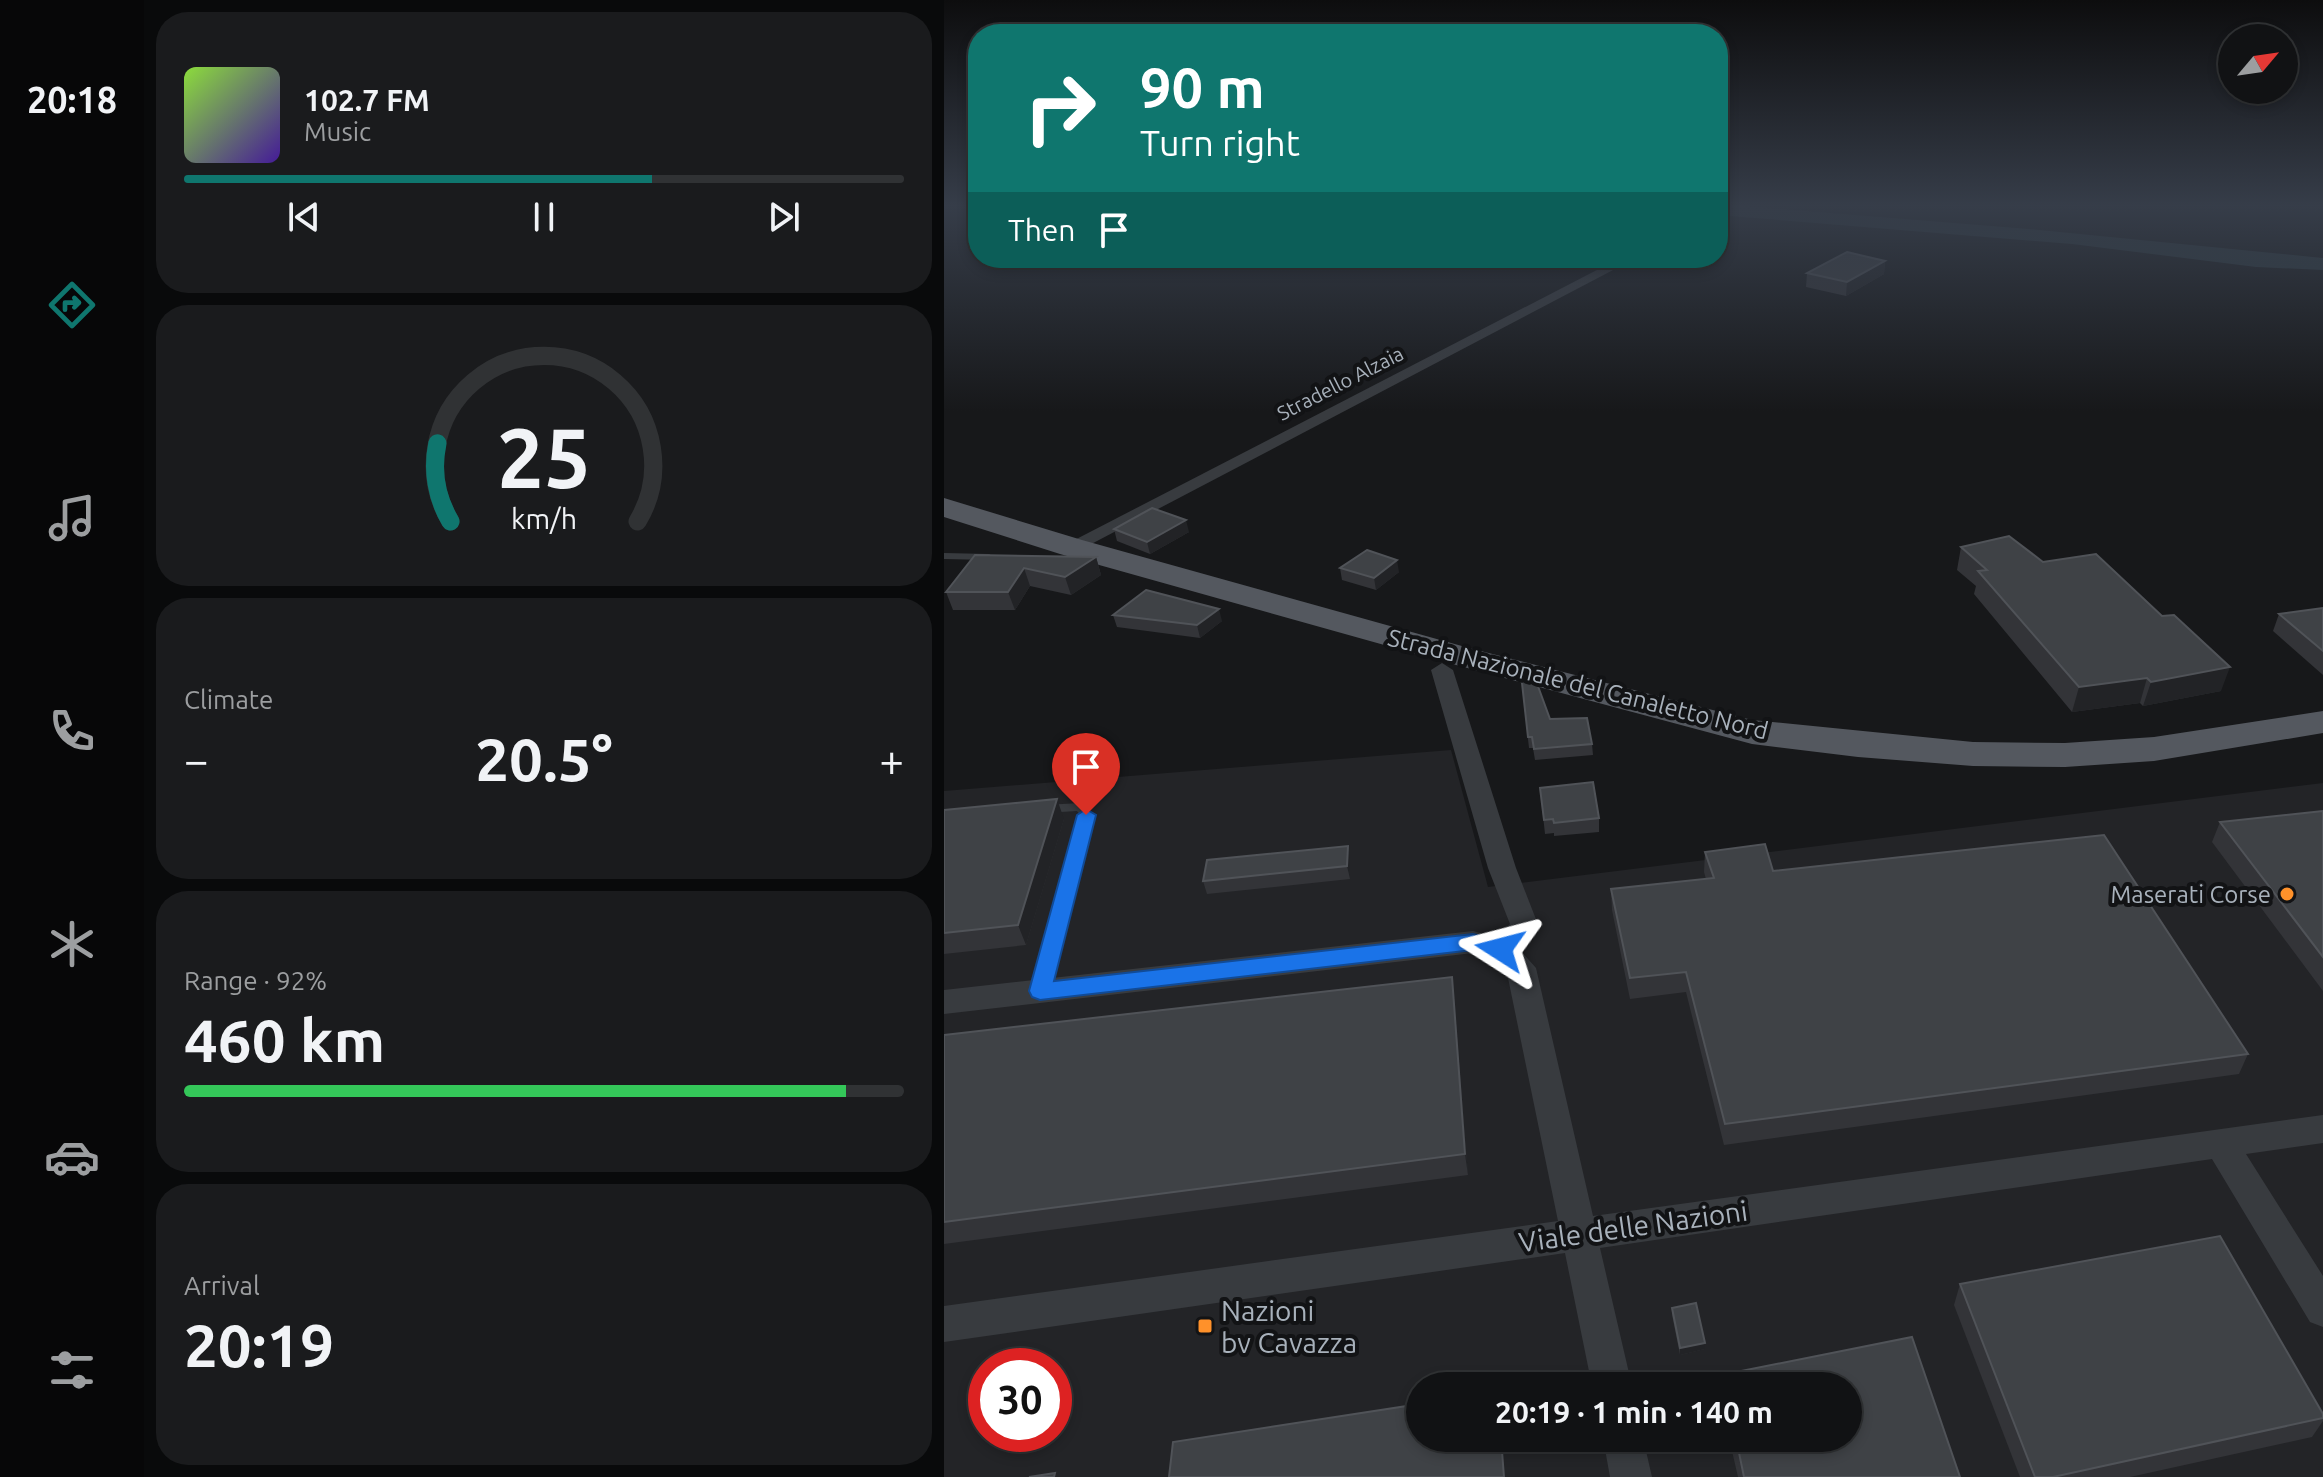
<!DOCTYPE html>
<meta charset="utf-8">
<style>
body{margin:0;font-family:Ubuntu,sans-serif;background:#1a1b1d;color:#f1f3f6;height:100vh;display:flex;flex-direction:column;font-size:30px;white-space:nowrap}
*{box-sizing:border-box;margin:0}
p{font-size:26px;color:#9c9ea0}
.icon{flex:none;width:44px;height:44px;fill:none;stroke:currentColor;stroke-width:2;stroke-linecap:round;stroke-linejoin:round}
.map{position:relative;flex:1;overflow:hidden}
.panel{display:flex;flex-direction:column;gap:12px;padding:12px;background:#090a0b;width:800px}
.panel>*{flex:none}
.guide{position:absolute;left:24px;top:24px;width:760px;height:244px;border-radius:32px;box-shadow:0 4px 12px #0003,0 0 0 2px #303234;background:#0f766e;color:#fff;overflow:hidden}
.needle{width:52px;rotate:61deg}
.tools{position:absolute;left:1274px;top:24px;display:grid;gap:16px}
.tools a{display:grid;place-items:center;width:80px;height:80px;border-radius:50%;background:#111214;box-shadow:0 4px 12px #0003,0 0 0 2px #303234;font-size:40px}
.speed{position:absolute;left:24px;top:1348px;display:flex;gap:16px;font-size:40px;font-weight:700;text-align:center}
.speed>*{display:grid;place-content:center;width:104px;height:104px;border-radius:50%;background:#111214;box-shadow:0 4px 12px #0003,0 0 0 2px #303234;line-height:1}
.speed .limit{border:12px solid #d22;background:#fff;color:#111}
.pin{position:absolute;display:grid;place-items:center;width:68px;height:68px;color:#fff;margin:-82px -34px;border-radius:50% 50% 50% 0;rotate:-45deg;box-shadow:0 0 8px #0007}
.pin .icon{rotate:45deg}
.me{position:absolute;width:88px;margin:-44px;rotate:279deg;stroke-linejoin:round;filter:drop-shadow(0 0 6px #0008)}
.turn{display:flex;align-items:center;gap:28px;height:168px;padding:0 40px;font-size:36px}
.turn .icon{width:104px;height:104px;stroke-width:2.5}
.turn b{display:block;font-size:56px;line-height:68px}
.then{display:flex;align-items:center;height:76px;padding:0 40px;background:#0003;gap:16px;font-size:30px}
.big{font-size:60px;font-weight:700;line-height:1.1}
.panel .card{flex:1;display:flex;flex-direction:column;justify-content:center;gap:12px;min-width:0;padding:0 28px;border-radius:32px;background:#1a1b1d}
.panel .dial{align-items:center;gap:0}
.dial svg{height:208px;overflow:visible;fill:none;stroke:#303234;stroke-width:7;stroke-linecap:round;text-anchor:middle}
.dial text{fill:#f1f3f6;stroke:none}
.song{display:flex;align-items:center;gap:24px}
.cover{width:96px;height:96px;border-radius:12px;background:linear-gradient(135deg,hsl(90 70% 55%),hsl(260 70% 35%))}
.played{height:8px;border-radius:4px;background:linear-gradient(90deg,#0f766e 65%,#303234 65%)}
.keys{display:flex;justify-content:space-around;direction:ltr}
.heat{display:flex;justify-content:space-between;align-items:center;font-size:44px;direction:ltr}
.charge{height:12px;border-radius:6px;background:linear-gradient(90deg,#34c759 92%,#303234 0)}
.trip{position:absolute;left:462px;top:1372px;width:456px;height:80px;border-radius:40px;background:#111214;box-shadow:0 4px 12px #0003,0 0 0 2px #303234;font-weight:700;line-height:80px;text-align:center}
main{display:flex;flex:1;min-height:0}
.tab-bar{display:flex;flex-direction:column;width:144px;justify-content:space-around;align-items:center;background:#070708;color:#9c9ea0}
.tab-bar .icon{width:56px;height:56px}
.tab-bar .selected{color:#0f766e}
.tab-bar b{font-size:36px;color:#f1f3f6}
.map>svg:first-child{display:block}
</style>
<main>
<nav class="tab-bar">
<b>20:18</b>
<svg class="icon selected" aria-label="directions" viewBox="0 0 24 24"><path d="M12 3l9 9-9 9-9-9zM9 14v-3h6M13 9l2 2-2 2"/></svg>
<svg class="icon" aria-label="music" viewBox="0 0 24 24"><path d="M9 18V5l10-2v13"/><circle cx="6" cy="18" r="3"/><circle cx="16" cy="16" r="3"/></svg>
<svg class="icon" aria-label="phone" viewBox="0 0 24 24"><path d="M5 4h4l2 5-3 2q2 4 5 5l2-3 5 2v4C11 20 4 13 5 4z"/></svg>
<svg class="icon" aria-label="climate" viewBox="0 0 24 24"><path d="M12 3v18M4 7l16 10M4 17L20 7"/></svg>
<svg class="icon" aria-label="car" viewBox="0 0 24 24"><path d="M5 17H2v-5l4-1 3-4h7l3 4 3 1v5h-3M9 17h6M6 11h13"/><circle cx="7" cy="17" r="2"/><circle cx="17" cy="17" r="2"/></svg>
<svg class="icon" aria-label="filters" viewBox="0 0 24 24"><path d="M4 7h16M4 17h16"/><circle cx="9" cy="7" r="2"/><circle cx="15" cy="17" r="2"/></svg>
</nav>
<section class="panel">
<div class="card">
<div class="song"><i class="cover"></i><div><b>102.7 FM</b><p>Music</p></div></div>
<div class="played"></div>
<div class="keys"><svg class="icon" aria-label="previous" viewBox="0 0 24 24"><path d="M18 5L8 12l10 7zM5 5v14"/></svg><svg class="icon" aria-label="pause" viewBox="0 0 24 24"><path d="M8 5v14M16 5v14"/></svg><svg class="icon" aria-label="next" viewBox="0 0 24 24"><path d="M6 5l10 7-10 7zM19 5v14"/></svg></div>
</div>
<div class="card dial"><svg viewBox="0 0 100 80">
<path d="M14 69A42 42 0 1 1 86 69"/>
<path d="M14 69A42 42 0 0 1 9 39" stroke="#0f766e"/>
<text x="50" y="56" font-size="32" font-weight="700">25</text>
<text x="50" y="72" font-size="11">km/h</text>
</svg></div>
<div class="card"><p>Climate</p>
<div class="heat"><a>−</a><b class="big">20.5°</b><a>+</a></div>
</div>
<div class="card"><p>Range · 92%</p><b class="big">460 km</b><div class="charge"></div></div>
<div class="card"><p>Arrival</p><b class="big">20:19</b></div>
</section>
<div class="map">
<svg width="1379" height="1477" viewBox="0 0 1379 1477">
<rect width="100%" height="100%" fill="#17181a"/>
<!-- built -->
<path fill="#232427" fill-rule="evenodd" d="M507,750L544,887L1379,783V1477H0V791ZM42,1366H110V1434H42ZM476,1386H904V1438H476Z"/>
<!-- water -->
<path fill="#2c3a40" d="M774,204L1085,229L1379,258V270L1312,267L1128,244L774,215Z"/>
<g fill="none" stroke-linecap="round" stroke-linejoin="round">
<!-- lane -->
<g fill="#383b3f" fill-rule="evenodd">
<path d="M0,553L45,554L50,557L45,560L0,559Z"/>
<path d="M137,803L142,804L148,815L103,991L101,995L96,997L91,995L89,991L136,815L133,811L100,813L94,809L100,805Z"/>
</g>
<!-- street -->
<g fill="#383b3f" fill-rule="evenodd">
<path d="M676,258H692L134,551L127,553L117,547Z"/>
<path d="M498,663L509,670L572,868L595,927L575,949L592,968L649,1216L1379,1115V1143L1302,1154L1379,1276V1327L1366,1322L1268,1159L656,1248L688,1386H648L621,1253L0,1342V1306L614,1221L563,973L546,957L529,953L0,1014V990L529,931L551,937L566,924L544,868L487,670Z"/>
<path d="M659,1438H699L708,1477H666Z"/>
</g>
<!-- primary -->
<path fill="#54585f" fill-rule="evenodd" d="M0,498L138,540L525,648L808,720L1029,742L1121,743L1210,737L1379,711V733L1210,761L1121,767L1029,766L914,757L808,744L501,662L116,554L0,517Z"/>
</g>
<!-- wall -->
<g fill="#333438">
<path d="M941,261L940,274L902,296L862,287L863,273Z"/>
<path d="M170,529L245,532L206,554L173,541Z"/>
<path d="M1017,547L1277,691L1199,706L1196,703L1128,712L1030,594L1032,586L1013,570Z"/>
<path d="M31,555L152,557L157,575L127,595L86,586L71,610H9L2,592Z"/>
<path d="M396,568L455,572L432,590L398,580Z"/>
<path d="M1379,608V675L1329,631L1335,614Z"/>
<path d="M169,615L278,621L256,638L173,627Z"/>
<path d="M578,686L606,719L648,744L649,755L591,760L589,748H585Z"/>
<path d="M596,788L655,818V832L610,836V833L601,834Z"/>
<path d="M0,810L120,819L82,945L0,954Z"/>
<path d="M1379,811V991L1268,842L1276,822Z"/>
<path d="M761,852L829,871L1304,1054L1295,1074L780,1145L742,992L686,999L668,910L667,889L762,879L760,872Z"/>
<path d="M406,859V879L263,894L259,881Z"/>
<path d="M510,998L524,1175L0,1244V1035Z"/>
<path d="M1016,1284L1379,1414V1421L1368,1437L1186,1477H1076L1010,1305Z"/>
<path d="M728,1308L761,1349L736,1355L728,1315Z"/>
<path d="M968,1337L1016,1477H794L785,1438H904V1386H776L777,1375Z"/>
</g>
<!-- shaded-wall -->
<g fill="#222326">
<path d="M941,261L940,274L902,296L903,282Z"/>
<path d="M242,520L245,532L206,554L203,542Z"/>
<path d="M152,557L157,575L127,595L121,577Z"/>
<path d="M453,560L455,572L432,590L430,578Z"/>
<path d="M80,568L86,586L71,610L64,592Z"/>
<path d="M275,609L278,621L256,638L253,625Z"/>
<path d="M1286,667L1277,691L1199,706L1207,682Z"/>
<path d="M1203,678L1196,703L1128,712L1135,687Z"/>
<path d="M113,799L120,819L82,945L74,925Z"/>
<path d="M404,846L406,859V879L403,866Z"/>
<path d="M508,977L510,998L524,1175L521,1154Z"/>
<path d="M761,1343V1349L736,1355V1348Z"/>
<path d="M557,1438H558L561,1477H560Z"/>
</g>
<!-- building -->
<g fill="#3f4246" stroke="#505358" stroke-width="2">
<path d="M903,252L941,261L903,282L863,273Z"/>
<path d="M208,508L242,520L203,542L170,529Z"/>
<path d="M1065,536L1099,562L1152,554L1218,616L1230,615L1286,667L1207,682L1203,678L1135,687L1034,571L1043,570L1017,547Z"/>
<path d="M423,550L453,560L430,578L396,568Z"/>
<path d="M31,555L152,557L121,577L80,568L64,592H2Z"/>
<path d="M202,590L275,609L253,625L169,615Z"/>
<path d="M1379,608V651L1335,614Z"/>
<path d="M577,674L591,678L606,719L643,718L648,744L590,749L588,737H584Z"/>
<path d="M649,782L655,818L610,823L609,819L600,820L596,788Z"/>
<path d="M113,799L74,925L0,933V810Z"/>
<path d="M1379,811V957L1276,822Z"/>
<path d="M1160,835L1304,1054L781,1124L742,972L686,978L667,889L770,878L761,852L821,844L829,871Z"/>
<path d="M404,846L403,866L259,881L263,860Z"/>
<path d="M508,977L521,1154L0,1222V1035Z"/>
<path d="M1276,1236L1379,1414V1418L1109,1477H1091L1016,1284Z"/>
<path d="M752,1303L761,1343L736,1348L728,1308Z"/>
<path d="M968,1337L1016,1477H800L792,1438H904V1386H780L777,1375Z"/>
<path d="M476,1404V1438H557L560,1477H225L229,1442Z"/>
<path d="M111,1473L110,1477H85Z"/>
</g>
<!-- sky -->
<linearGradient id="sky" x2="0" y2="1"><stop stop-color="#0d0d0e"/><stop offset="0.5" stop-color="#363d49"/><stop offset="1" stop-color="#363d49" stop-opacity="0"/></linearGradient>
<rect width="1379" height="411" fill="url(#sky)"/>
<!-- route -->
<path fill="#1a73e8" stroke="#114b97" stroke-width="2" d="M142,809L152,815L110,981L529,934L564,943L567,949L564,955L556,957L529,950L96,1000L88,997L85,991L133,815Z"/>
<!-- markers -->
<g fill="#ff912a" stroke="#121315" stroke-width="3">
<circle cx="1343" cy="894" r="8"/>
<rect x="253" y="1318" width="16" height="16" rx="4"/>
</g>
<g text-anchor="middle" dominant-baseline="central" stroke-width="8" stroke-linejoin="round" paint-order="stroke">
<!-- far-street labels -->
<g font-size="20" fill="#a8b1bb" stroke="#121315">
<text transform="translate(396 383) rotate(-27)">Stradello Alzaia</text>
</g>
<!-- street labels -->
<g font-size="24" fill="#a8b1bb" stroke="#121315">
<text transform="translate(634 684) rotate(14)">Strada Nazionale del Canaletto Nord</text>
</g>
<!-- poi labels -->
<g font-size="24" fill="#a8b1bb" stroke="#121315" text-anchor="end">
<text x="1327" y="894">Maserati Corse</text>
</g>
<!-- near-street labels -->
<g font-size="28" fill="#a8b1bb" stroke="#121315">
<text transform="translate(689 1226) rotate(-8)">Viale delle Nazioni</text>
</g>
<!-- near-poi labels -->
<g font-size="28" fill="#a8b1bb" stroke="#121315" text-anchor="start">
<text x="277" y="1310">Nazioni<tspan x="277" dy="32">bv Cavazza</tspan></text>
</g>
</g>
</svg>
<div class="tools">
<a><svg class="needle" viewBox="-14 -14 28 28"><path d="M0-13l5 13h-10z" fill="#e53935"/><path d="M0 13l5-13h-10z" fill="#9c9ea0"/></svg></a>
</div>
<div class="speed"><div class="limit">30</div></div>
<div class="pin" style="left:142px;top:815px;background:#d93025"><svg class="icon" aria-label="arrive" viewBox="0 0 24 24"><path d="M6 21V4h12l-3 4 3 4H6"/></svg></div>
<svg class="me" style="left:556px;top:949px" viewBox="-20 -20 40 40"><path d="M0-17L14 15 0 8-14 15z" fill="#1a73e8" stroke="#fff" stroke-width="4"/></svg>
<div class="trip">20:19 · 1 min · 140 m</div>
<div class="guide">
<div class="turn"><svg class="icon" aria-label="right" viewBox="0 0 24 24"><path d="M7 20v-9h11M14 6l5 5-5 5"/></svg><div><b>90 m</b>Turn right</div></div>
<div class="then">Then<svg class="icon" aria-label="arrive" viewBox="0 0 24 24"><path d="M6 21V4h12l-3 4 3 4H6"/></svg></div>
</div>
</div>
</main>
